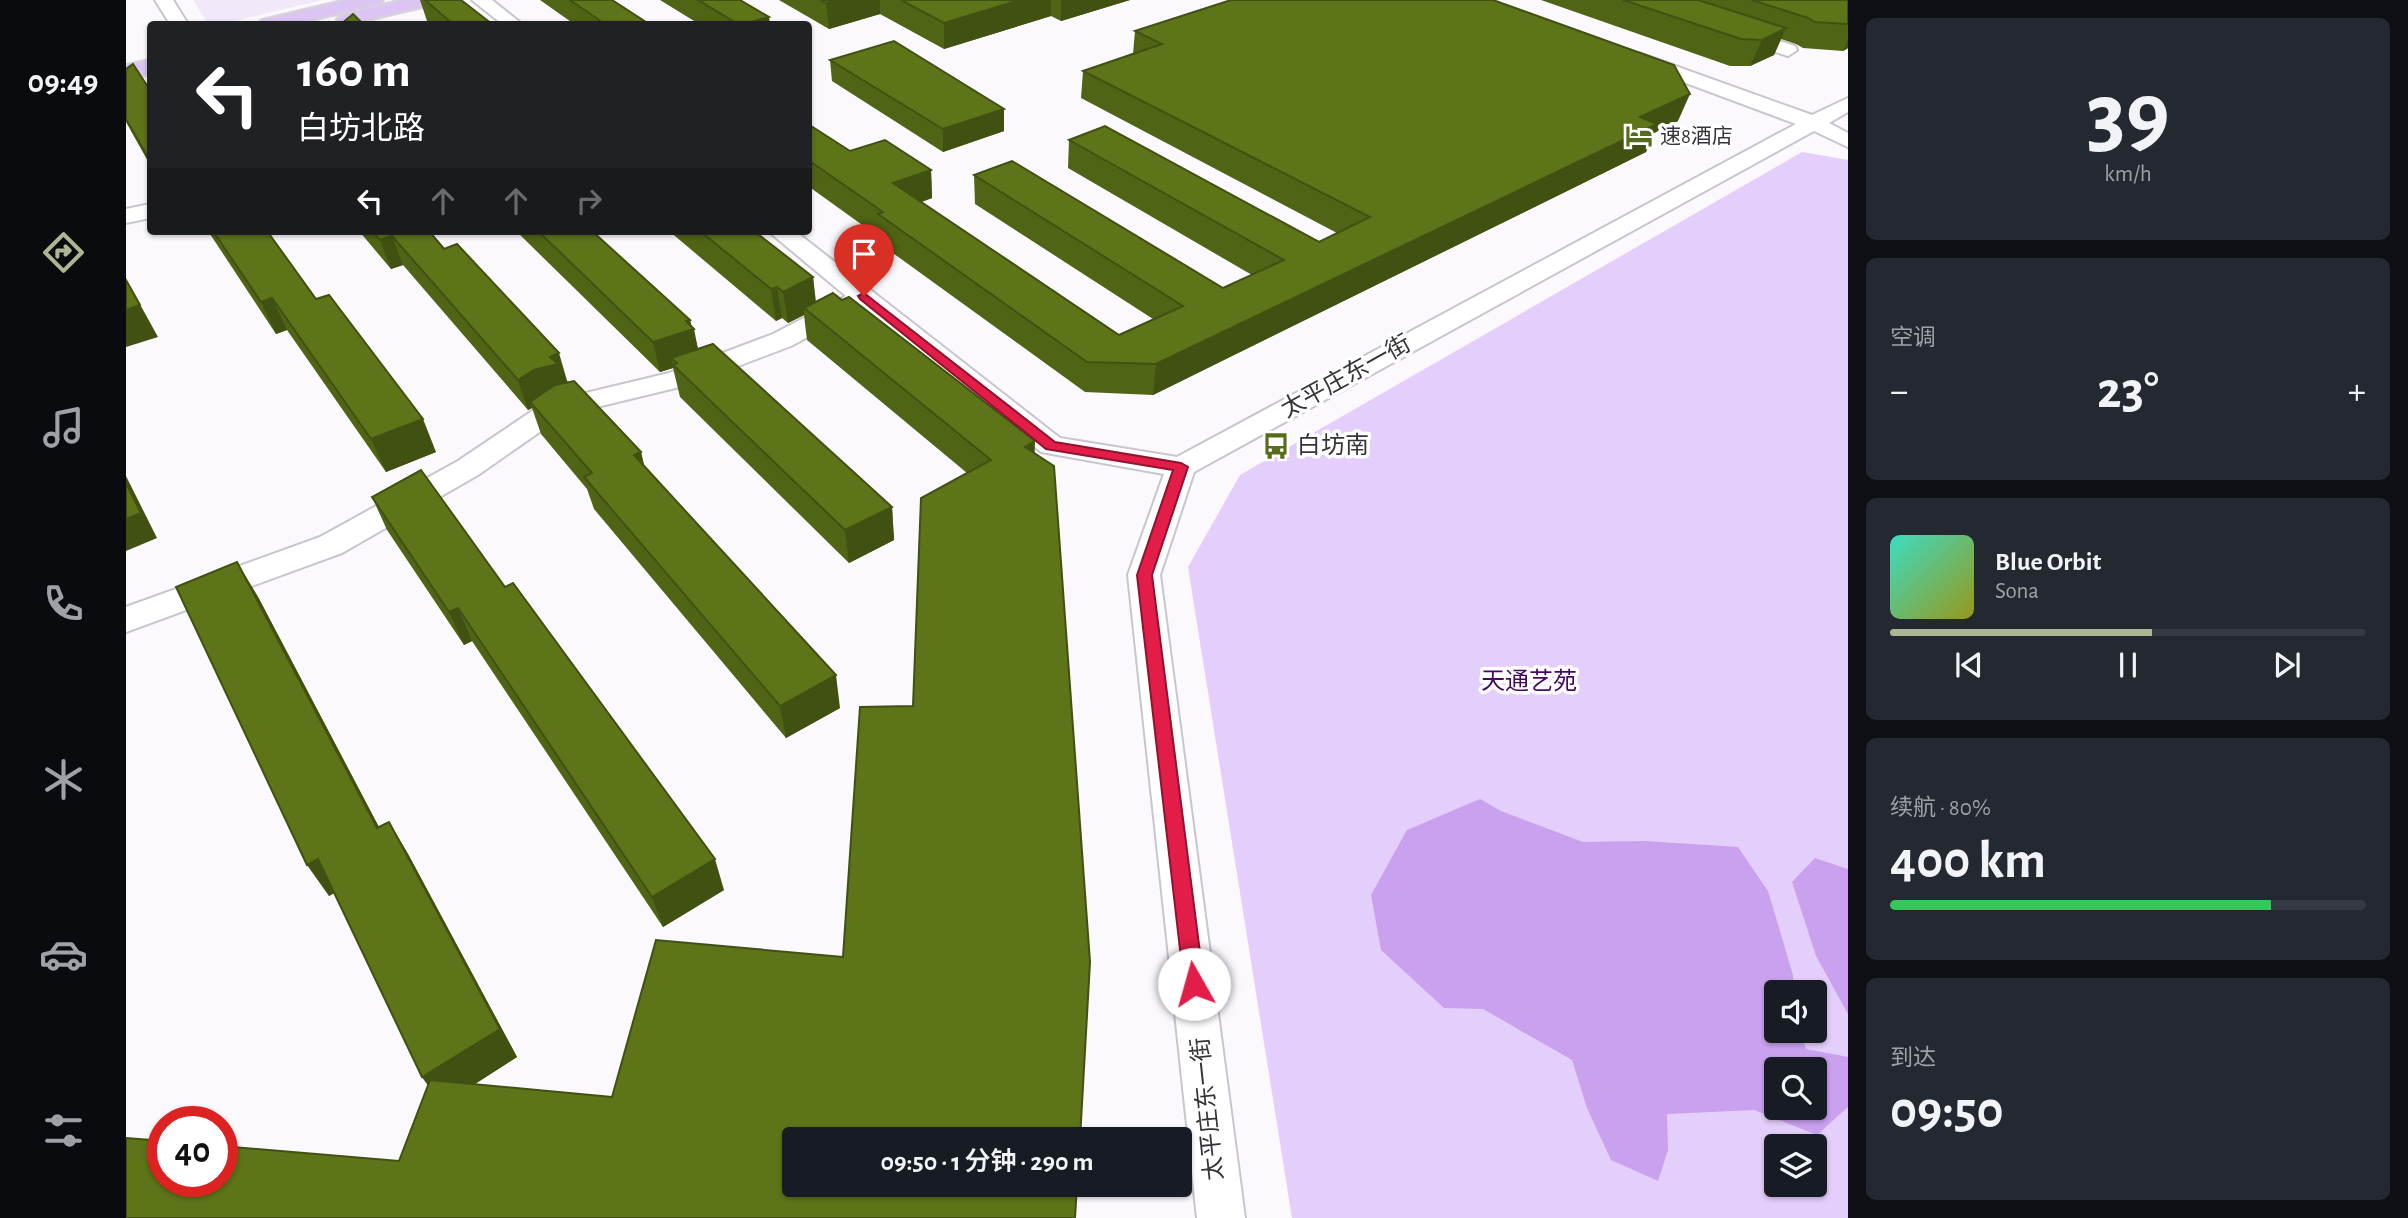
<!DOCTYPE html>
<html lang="zh">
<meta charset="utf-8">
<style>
body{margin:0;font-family:"Alegreya Sans","Noto Sans SC",sans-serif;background:#242831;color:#f1f3f6;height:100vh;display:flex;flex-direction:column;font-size:26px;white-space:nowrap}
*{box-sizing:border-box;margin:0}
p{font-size:23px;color:#9ea1a6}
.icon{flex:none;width:38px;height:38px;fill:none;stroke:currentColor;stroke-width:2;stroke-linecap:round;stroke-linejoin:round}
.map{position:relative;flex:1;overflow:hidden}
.side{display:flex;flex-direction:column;gap:18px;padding:18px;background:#0d0f14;width:560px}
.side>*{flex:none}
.top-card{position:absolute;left:21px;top:21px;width:665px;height:214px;border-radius:7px;box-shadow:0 2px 5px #0004;background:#202124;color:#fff;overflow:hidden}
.controls{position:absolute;left:1638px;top:980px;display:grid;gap:14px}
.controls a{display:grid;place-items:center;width:63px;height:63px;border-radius:7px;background:#171b24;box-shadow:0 2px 5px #0004;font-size:35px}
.speed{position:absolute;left:21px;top:1106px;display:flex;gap:14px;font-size:35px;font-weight:700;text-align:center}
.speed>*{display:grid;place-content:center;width:91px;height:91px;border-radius:50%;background:#171b24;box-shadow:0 2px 5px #0004;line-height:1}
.speed .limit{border:10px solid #d22;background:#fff;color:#111}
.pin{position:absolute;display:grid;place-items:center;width:60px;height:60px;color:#fff;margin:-72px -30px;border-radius:50% 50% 50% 0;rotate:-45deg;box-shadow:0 0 7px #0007}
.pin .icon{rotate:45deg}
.me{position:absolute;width:77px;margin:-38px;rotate:353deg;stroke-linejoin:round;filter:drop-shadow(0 0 5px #0008)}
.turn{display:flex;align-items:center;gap:24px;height:147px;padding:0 35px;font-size:32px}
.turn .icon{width:91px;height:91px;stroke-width:2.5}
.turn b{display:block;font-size:49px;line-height:60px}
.lanes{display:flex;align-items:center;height:66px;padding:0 35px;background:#0003;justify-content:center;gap:35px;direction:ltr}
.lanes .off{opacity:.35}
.big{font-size:52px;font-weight:600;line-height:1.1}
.side .card{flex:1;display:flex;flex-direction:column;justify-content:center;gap:10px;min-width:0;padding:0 24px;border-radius:10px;background:#242831}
.side .dial{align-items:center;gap:0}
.dial b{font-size:91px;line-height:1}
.song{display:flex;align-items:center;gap:21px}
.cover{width:84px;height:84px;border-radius:10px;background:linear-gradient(135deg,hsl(170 70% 55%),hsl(60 70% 35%))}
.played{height:7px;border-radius:4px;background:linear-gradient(90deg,#acb693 55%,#363941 55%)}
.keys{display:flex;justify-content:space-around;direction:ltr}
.heat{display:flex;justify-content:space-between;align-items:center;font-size:38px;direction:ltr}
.charge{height:10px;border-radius:5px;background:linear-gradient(90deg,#34c759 80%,#363941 0)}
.trip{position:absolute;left:656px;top:1127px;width:410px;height:70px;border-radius:7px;background:#171b24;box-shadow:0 2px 5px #0004;font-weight:600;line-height:70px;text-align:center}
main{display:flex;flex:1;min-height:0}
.menu{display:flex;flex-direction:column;width:126px;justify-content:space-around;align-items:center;background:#090b0e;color:#9ea1a6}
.menu .icon{width:49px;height:49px}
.menu .active{color:#acb693}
.menu b{font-size:32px;color:#f1f3f6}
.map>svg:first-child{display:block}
</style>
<main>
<nav class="menu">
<b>09:49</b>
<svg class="icon active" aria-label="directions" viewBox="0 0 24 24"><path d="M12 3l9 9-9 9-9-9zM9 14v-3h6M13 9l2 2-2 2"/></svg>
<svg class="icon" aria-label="music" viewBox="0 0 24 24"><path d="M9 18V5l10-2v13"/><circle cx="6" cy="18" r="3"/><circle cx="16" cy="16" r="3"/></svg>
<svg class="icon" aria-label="phone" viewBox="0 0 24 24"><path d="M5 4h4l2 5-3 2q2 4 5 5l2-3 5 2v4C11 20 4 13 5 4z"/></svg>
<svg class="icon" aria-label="climate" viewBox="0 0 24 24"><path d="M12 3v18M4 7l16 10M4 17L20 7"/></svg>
<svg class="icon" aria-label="car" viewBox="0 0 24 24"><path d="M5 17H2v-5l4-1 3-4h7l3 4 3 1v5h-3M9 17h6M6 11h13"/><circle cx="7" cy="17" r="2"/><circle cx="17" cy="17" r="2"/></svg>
<svg class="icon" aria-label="filters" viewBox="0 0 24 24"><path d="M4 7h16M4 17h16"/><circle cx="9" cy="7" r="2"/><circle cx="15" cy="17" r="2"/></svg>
</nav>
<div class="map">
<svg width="1722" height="1218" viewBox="0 0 1722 1218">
<rect width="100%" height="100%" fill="#fbf8fe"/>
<!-- built -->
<path fill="#f1e9fa" d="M67,0H197L95,24H82Z"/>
<!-- green -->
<path fill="#e4cefc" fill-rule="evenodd" d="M1676,152L1722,160V1218H1166L1062,567L1114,475ZM1650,992H1689V1031H1650ZM1650,1069H1689V1108H1650ZM1650,1146H1689V1185H1650Z"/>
<!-- water -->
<g fill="#c9a1ef" fill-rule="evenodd">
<path d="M1354,799L1375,811L1457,842L1519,841L1612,847L1642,891L1667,975V992H1650V1031H1674L1680,1049L1722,1057V1107L1691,1135L1628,1110L1541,1114L1542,1150L1532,1181L1485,1160L1461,1108L1446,1060L1357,1009L1318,1008L1255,950L1245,895L1281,830ZM1650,1069H1689V1108H1650Z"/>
<path d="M1689,858L1722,869V1014L1690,956L1666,882Z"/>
</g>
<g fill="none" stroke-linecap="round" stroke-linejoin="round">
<defs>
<g id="minor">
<path d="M29,0H47L62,24H44Z"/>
<path d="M346,0H366L396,24H376Z"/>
<path d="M1610,27L1669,46L1671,50L1662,56L1603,37L1601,33Z"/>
<path d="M1513,53L1686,115L1722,98V112L1703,123L1722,133V147L1688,131L1068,472L1034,575L1119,1218H1071L1002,575L1038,474L915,452L735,308L665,346L562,385L438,415L352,475L216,553L0,632V607L194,537L332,461L418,403L543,373L647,334L720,296L642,231H669L934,438L1051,457L1670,124L1506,63L1503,59Z"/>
<path d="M24,204V218L0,223V209Z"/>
</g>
<g id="major">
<path d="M220,0H257L254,4L168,24H132L136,20Z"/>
<path d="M276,0H312L309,4L225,24L215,23L211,19L215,15Z"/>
<path d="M24,60V74L0,79V65Z"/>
</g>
</defs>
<!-- minor casing -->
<use href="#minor" stroke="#c9c5ce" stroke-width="4"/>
<!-- major casing -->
<use href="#major" stroke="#d7d6d7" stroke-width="4"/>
<!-- minor -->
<use href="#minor" fill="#fff" fill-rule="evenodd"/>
<!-- major -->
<use href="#major" fill="#dcc5f2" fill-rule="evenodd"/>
</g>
<!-- wall -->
<g fill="#506416">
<path d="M294,0H335L366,24H305L301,21Z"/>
<path d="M414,0H486L523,24H448Z"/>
<path d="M534,0H614L644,24H573Z"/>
<path d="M653,0H1004L935,21L925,16L818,49L754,14L703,29Z"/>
<path d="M1415,0H1722V48L1717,51L1677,48L1670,44L1655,39L1648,55L1624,66H1604Z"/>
<path d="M1009,31L1552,121L1528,133L1520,152L1027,395L959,392L753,243V237L682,186V124L724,151L805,170L806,198L795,202L993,335L1027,319L849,204L848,175L1097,288L1126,275L942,168L943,140L1193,242L1211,233L955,98L957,71L1007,54Z"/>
<path d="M704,60L878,131L817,152L706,81Z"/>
<path d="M0,69L24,90V165L0,122Z"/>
<path d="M82,231H141L190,299L310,452L260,472L161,330L150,334Z"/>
<path d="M233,231H303L442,382L515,452L518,467L714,708L660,738L468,509L461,489L415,434L406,408L402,410L277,265L265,269Z"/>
<path d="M390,231H466L564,320L572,349L766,507L768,540L723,563L554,397L547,368L534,372Z"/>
<path d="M543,231H628L687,277L690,302L909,453L964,962L273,1161L302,1085L296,1077L208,893L203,896L131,595L253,827L263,822L282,854L391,1057L349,1084L486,1097L717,957L787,706L841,473L681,340L678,315L662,323L656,318L650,321Z"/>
<path d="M246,497L598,890L537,927L346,641L338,645L261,530Z"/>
</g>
<!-- shaded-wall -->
<g fill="#415112">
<path d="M711,0H754V14L703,29L700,3Z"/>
<path d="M894,0H925V16L818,49V23Z"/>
<path d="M935,0H1004L935,21Z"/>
<path d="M643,17L644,24H618Z"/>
<path d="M1660,28L1648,55L1624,66L1636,40Z"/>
<path d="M1722,40V48L1717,51Z"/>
<path d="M1564,94L1552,121L1528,133L1520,152L1027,395L1030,364L1514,117Z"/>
<path d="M878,109V131L817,152V129Z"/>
<path d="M805,170L806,198L769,212L767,183Z"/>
<path d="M266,236L277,265L265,269L254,240Z"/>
<path d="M687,277L690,308H678V315L662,323L657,292Z"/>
<path d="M0,279L32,337L0,347Z"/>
<path d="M651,287L656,318L650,321L645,289Z"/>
<path d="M146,298L161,330L150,334L135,302Z"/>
<path d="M564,320L566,329H568L574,359L551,363L545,358L547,368L534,372L527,342Z"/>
<path d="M433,353L442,384L404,402L406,408L402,410L392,380L424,357Z"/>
<path d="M297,419L310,452L260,472L245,439Z"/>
<path d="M909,441L908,474L899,447Z"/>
<path d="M515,452L523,485L508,455Z"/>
<path d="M0,476L31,538L0,551Z"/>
<path d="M766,507L768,540L723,563L719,530Z"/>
<path d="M111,562L131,595L270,860L251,828Z"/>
<path d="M332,608L346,641L338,645L323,612Z"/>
<path d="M710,675L714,708L660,738L654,706Z"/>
<path d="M263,822L282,854L391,1057L316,1105L296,1077Z"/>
<path d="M192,859L213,890L203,896L181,865Z"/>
<path d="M589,859L598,890L537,927L526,897Z"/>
</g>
<!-- building -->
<g fill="#5d7419" stroke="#415112" stroke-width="2">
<path d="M299,0H335L366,24H327Z"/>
<path d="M444,0H486L523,24H479Z"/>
<path d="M572,0H614L643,17L618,24H612Z"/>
<path d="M695,0H711L700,3Z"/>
<path d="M775,0H894L818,23Z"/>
<path d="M1105,0H1367L1548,65L1564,94L1514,117L1531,124L1030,364L961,362L752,214L757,212L682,160V124L724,151L759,140L805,170L767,183L993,335L1057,306L848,175L886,161L1097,288L1158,260L943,140L979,126L1193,242L1244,217L957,71L1036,44L1009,31Z"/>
<path d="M1497,0H1572L1660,28L1636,40L1615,39Z"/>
<path d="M1626,0H1722V24L1688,22L1682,18Z"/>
<path d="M227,14L237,24H215Z"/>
<path d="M768,41L878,109L817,129L704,60Z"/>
<path d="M7,64L24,90V161L0,119V69Z"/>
<path d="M87,231H141L190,299L203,295L297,419L245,439L146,298L135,302Z"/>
<path d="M246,231H303L318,249L331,244L433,353L424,357L432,364L408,370L392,380L266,236L254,240Z"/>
<path d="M412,231H466L564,320L560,321L568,329L527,342Z"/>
<path d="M574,231H628L687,277L657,292L651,287L645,289Z"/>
<path d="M0,280L14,305L0,310Z"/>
<path d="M707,293L716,300L723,297L909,441L899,447L928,466L964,962L954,1139H668V1185H951L949,1218H0V1138L37,1141V1181H96V1146L273,1161L304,1080L486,1097L530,940L717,957L734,707L787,706L795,498L865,460L678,308Z"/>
<path d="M587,344L766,507L719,530L547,365L551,363L545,358Z"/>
<path d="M448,381L515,452L508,455L710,675L654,706L458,477L466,473L404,402L429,385Z"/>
<path d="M295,470L379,587L387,583L589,859L526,897L332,608L323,612L246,497Z"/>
<path d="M0,483L15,513L0,519Z"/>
<path d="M111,562L251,828L263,822L374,1029L296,1077L192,859L181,865L50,587Z"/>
</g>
<!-- route -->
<path fill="#e11d48" stroke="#92132f" stroke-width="2" d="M738,293L929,442L1055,463L1062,467L1026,575L1078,984L1075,990L1068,993L1061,990L1058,984L1011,575L1047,470L920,449L734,299L732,296Z"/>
<!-- icons -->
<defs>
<symbol id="hotel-bare" viewBox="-9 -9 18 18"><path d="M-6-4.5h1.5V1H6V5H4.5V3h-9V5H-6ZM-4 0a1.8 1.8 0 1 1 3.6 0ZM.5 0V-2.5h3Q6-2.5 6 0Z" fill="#576c1b" stroke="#fff" stroke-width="2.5" paint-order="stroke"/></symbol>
<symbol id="bus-bare" viewBox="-9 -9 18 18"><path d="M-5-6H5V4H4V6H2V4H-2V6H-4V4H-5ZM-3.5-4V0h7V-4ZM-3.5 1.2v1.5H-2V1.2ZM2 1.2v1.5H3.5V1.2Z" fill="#576c1b" stroke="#fff" stroke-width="2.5" paint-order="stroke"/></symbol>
</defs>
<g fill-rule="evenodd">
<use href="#hotel-bare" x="1494" y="117" width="38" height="38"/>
<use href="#bus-bare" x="1131" y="427" width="38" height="38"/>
</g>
<g text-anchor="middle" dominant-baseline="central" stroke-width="7" stroke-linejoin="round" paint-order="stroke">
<!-- far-poi labels -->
<g font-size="21" fill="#363438" stroke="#fff" text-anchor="start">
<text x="1534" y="136">速8酒店</text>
</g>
<!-- street labels -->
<g font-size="24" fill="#363438" stroke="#fff">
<text transform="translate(1220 377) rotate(-29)">太平庄东一街</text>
<text transform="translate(1082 1109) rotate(-96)">太平庄东一街</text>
</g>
<!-- poi labels -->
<g font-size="24" fill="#363438" stroke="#fff" text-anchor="start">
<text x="1171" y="446">白坊南</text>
</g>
<!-- park labels -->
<g font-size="24" fill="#430766" stroke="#fff">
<text x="1403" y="682">天通艺苑</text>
</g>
</g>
</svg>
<div class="controls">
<a><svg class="icon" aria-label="sound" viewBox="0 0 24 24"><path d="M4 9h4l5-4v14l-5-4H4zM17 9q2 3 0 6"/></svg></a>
<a><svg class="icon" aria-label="search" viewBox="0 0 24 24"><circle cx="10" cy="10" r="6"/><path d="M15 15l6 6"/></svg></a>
<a><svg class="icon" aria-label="layers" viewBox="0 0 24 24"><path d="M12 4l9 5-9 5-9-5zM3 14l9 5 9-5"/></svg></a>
</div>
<div class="speed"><div class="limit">40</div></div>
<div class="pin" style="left:738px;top:296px;background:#d93025"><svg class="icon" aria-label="arrive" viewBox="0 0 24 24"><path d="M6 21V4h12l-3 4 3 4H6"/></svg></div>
<svg class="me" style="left:1068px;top:984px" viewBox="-20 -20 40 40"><circle r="19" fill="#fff"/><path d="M0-13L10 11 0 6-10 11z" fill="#e11d48"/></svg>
<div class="trip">09:50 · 1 分钟 · 290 m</div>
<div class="top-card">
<div class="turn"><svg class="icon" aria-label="left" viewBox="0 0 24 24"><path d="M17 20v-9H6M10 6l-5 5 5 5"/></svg><div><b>160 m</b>白坊北路</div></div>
<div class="lanes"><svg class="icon" aria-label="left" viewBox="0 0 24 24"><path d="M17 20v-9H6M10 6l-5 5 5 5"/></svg><svg class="icon off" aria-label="ahead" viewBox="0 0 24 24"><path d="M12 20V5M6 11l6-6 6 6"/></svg><svg class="icon off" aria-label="ahead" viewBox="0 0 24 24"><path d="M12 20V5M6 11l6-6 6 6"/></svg><svg class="icon off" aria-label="right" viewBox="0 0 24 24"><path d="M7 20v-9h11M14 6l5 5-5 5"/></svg></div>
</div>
</div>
<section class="side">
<div class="card dial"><b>39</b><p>km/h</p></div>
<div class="card"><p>空调</p>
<div class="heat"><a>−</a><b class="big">23°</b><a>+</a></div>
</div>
<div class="card">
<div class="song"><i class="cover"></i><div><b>Blue Orbit</b><p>Sona</p></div></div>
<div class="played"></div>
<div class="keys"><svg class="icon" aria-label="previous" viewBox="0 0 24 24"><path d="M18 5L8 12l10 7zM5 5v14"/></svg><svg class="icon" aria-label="pause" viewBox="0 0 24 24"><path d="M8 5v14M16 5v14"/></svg><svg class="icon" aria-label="next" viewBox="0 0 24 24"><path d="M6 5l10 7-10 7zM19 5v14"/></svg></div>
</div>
<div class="card"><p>续航 · 80%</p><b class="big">400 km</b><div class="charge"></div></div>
<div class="card"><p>到达</p><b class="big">09:50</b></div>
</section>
</main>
